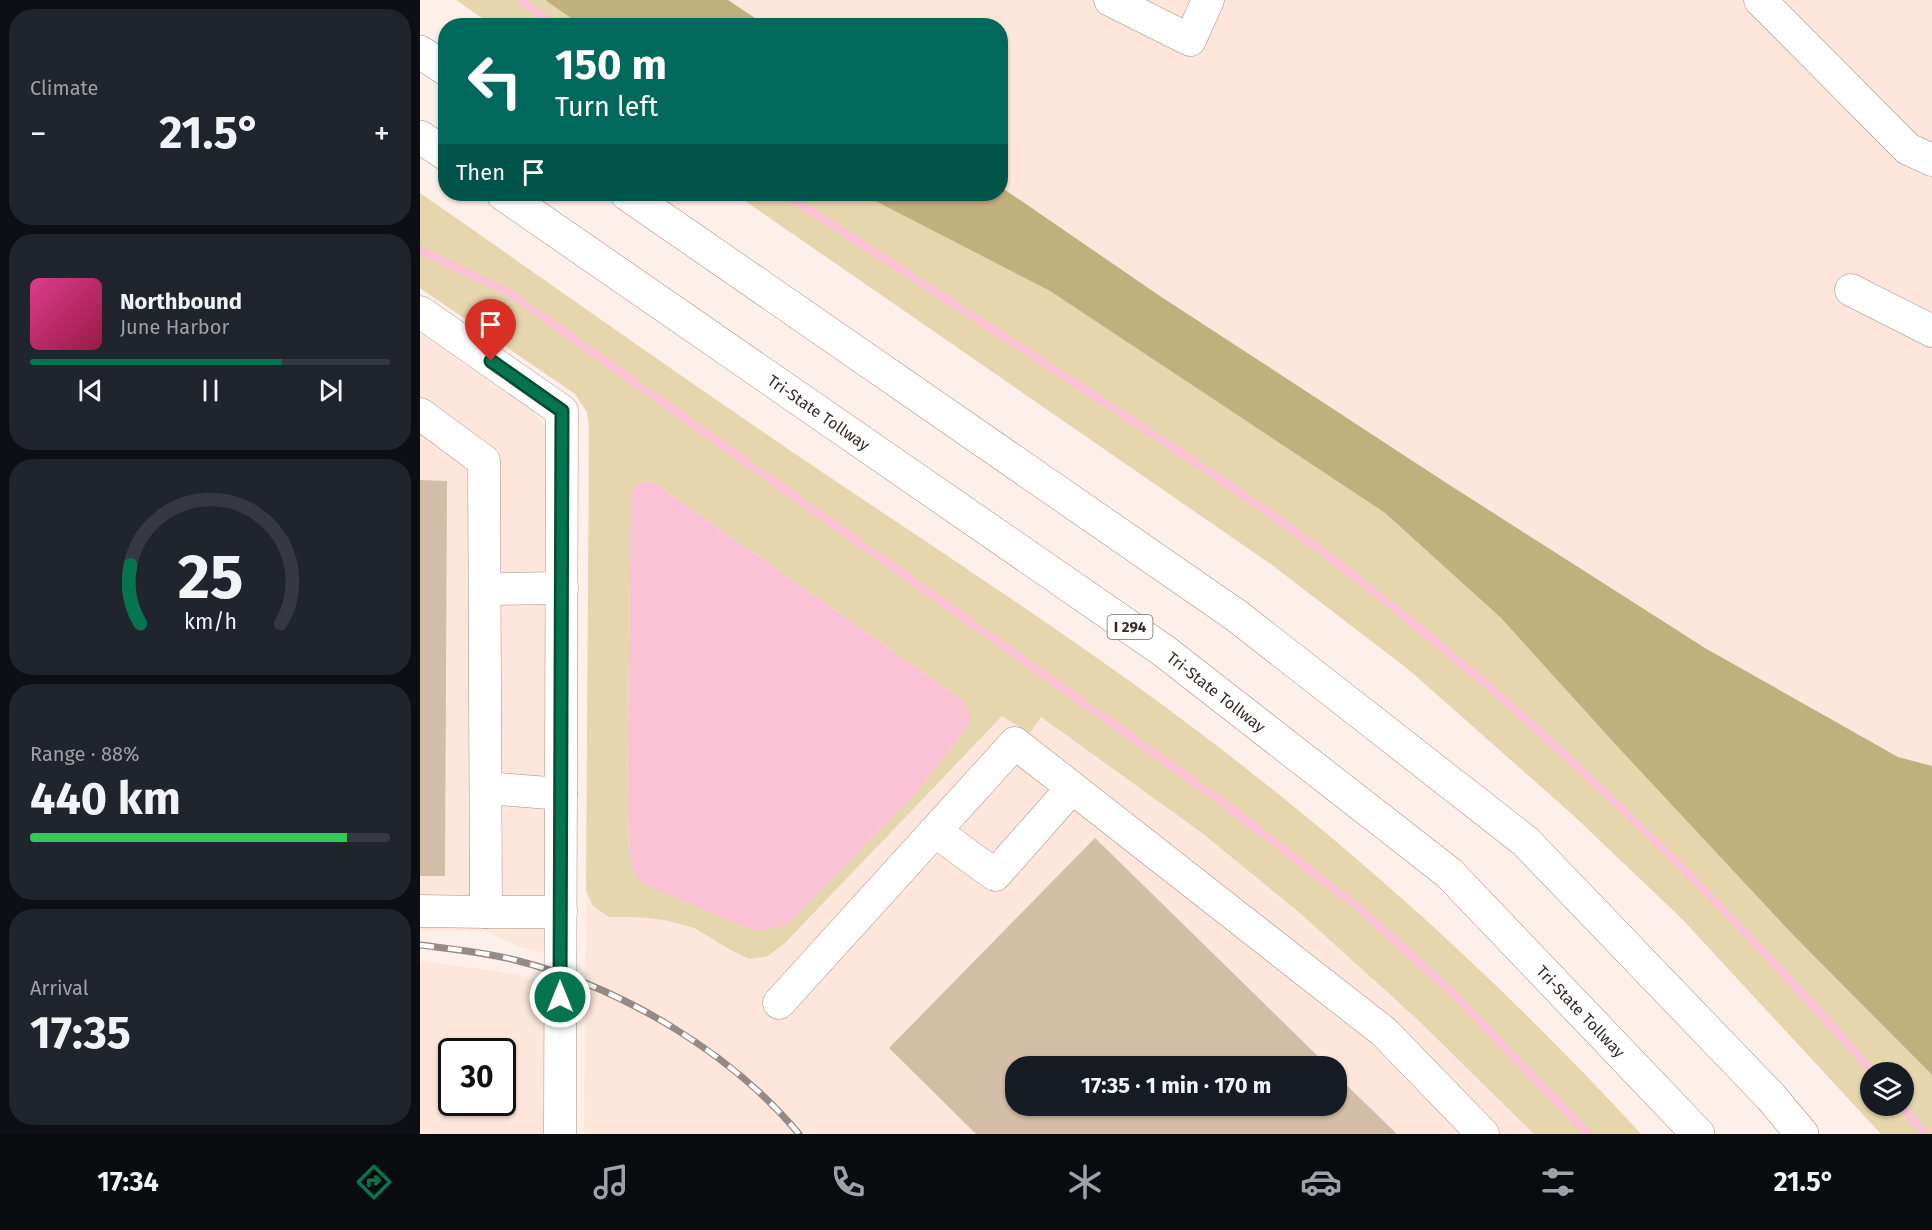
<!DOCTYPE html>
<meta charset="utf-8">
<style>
body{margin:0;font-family:"Fira Sans",sans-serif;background:#20242c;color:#f1f3f6;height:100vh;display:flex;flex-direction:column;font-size:22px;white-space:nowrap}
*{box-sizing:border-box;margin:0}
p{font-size:20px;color:#9ea1a6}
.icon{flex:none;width:33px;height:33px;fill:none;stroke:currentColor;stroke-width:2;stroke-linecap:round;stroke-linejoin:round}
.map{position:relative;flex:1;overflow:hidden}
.panel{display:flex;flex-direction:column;gap:9px;padding:9px;background:#0d0f14;width:420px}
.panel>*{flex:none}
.top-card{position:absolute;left:18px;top:18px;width:570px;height:183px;border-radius:24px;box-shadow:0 2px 4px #0004;background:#00695c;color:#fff;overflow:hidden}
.controls{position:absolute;left:1440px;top:1062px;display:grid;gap:12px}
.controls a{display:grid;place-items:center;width:54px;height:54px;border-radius:50%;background:#171b24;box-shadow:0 2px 4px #0004;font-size:30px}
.speed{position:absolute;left:18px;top:1038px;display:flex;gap:12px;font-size:30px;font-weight:700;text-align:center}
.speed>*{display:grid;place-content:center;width:78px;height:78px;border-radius:50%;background:#171b24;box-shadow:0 2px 4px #0004;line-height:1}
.speed .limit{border:3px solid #111;border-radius:9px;background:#fff;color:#111}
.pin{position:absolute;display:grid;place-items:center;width:51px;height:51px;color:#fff;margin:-62px -26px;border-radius:50% 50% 50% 0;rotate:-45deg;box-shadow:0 0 6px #0007}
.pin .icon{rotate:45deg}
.me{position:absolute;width:66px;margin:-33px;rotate:0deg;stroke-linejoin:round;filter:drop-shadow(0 0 4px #0008)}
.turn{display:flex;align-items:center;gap:21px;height:126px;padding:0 18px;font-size:27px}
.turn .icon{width:78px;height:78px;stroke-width:2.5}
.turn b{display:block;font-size:42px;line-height:51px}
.then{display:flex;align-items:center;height:57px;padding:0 18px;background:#0003;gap:12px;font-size:22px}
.big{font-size:45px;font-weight:700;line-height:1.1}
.panel .card{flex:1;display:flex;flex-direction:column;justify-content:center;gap:9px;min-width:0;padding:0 21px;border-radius:24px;background:#20242c}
.panel .dial{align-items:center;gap:0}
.dial svg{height:156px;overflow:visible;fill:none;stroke:#363941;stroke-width:7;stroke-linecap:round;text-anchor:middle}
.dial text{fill:#f1f3f6;stroke:none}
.song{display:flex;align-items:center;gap:18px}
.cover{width:72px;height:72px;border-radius:9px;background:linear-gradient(135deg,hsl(330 70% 55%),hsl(340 70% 35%))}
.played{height:6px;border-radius:3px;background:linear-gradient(90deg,#06754f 70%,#363941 70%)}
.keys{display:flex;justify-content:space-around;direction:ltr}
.heat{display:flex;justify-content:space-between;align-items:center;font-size:33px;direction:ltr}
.charge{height:9px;border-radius:4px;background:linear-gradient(90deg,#34c759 88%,#363941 0)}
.trip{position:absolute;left:585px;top:1056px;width:342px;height:60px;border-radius:24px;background:#171b24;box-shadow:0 2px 4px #0004;font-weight:700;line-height:60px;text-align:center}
.tabs{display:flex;height:96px;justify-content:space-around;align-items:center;background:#090b0e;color:#9ea1a6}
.tabs .icon{width:42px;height:42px}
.tabs .selected{color:#06754f}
.tabs b{font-size:27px;color:#f1f3f6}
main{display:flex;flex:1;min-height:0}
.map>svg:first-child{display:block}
</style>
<main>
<section class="panel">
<div class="card"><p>Climate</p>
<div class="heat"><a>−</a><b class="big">21.5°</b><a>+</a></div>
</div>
<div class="card">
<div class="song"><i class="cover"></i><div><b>Northbound</b><p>June Harbor</p></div></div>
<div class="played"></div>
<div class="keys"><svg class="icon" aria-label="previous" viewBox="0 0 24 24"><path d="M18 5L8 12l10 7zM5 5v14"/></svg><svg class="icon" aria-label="pause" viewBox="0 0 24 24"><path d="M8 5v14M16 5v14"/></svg><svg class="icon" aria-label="next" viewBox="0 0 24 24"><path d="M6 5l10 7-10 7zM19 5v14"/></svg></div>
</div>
<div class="card dial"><svg viewBox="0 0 100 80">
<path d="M14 69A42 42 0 1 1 86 69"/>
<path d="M14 69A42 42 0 0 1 9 39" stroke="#06754f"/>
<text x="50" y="56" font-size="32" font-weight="700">25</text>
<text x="50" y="72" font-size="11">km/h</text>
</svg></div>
<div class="card"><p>Range · 88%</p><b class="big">440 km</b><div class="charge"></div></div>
<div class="card"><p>Arrival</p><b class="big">17:35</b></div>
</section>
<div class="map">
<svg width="1512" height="1134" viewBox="0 0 1512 1134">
<rect width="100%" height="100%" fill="#fdf0eb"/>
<!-- built -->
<g fill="#fee6dd" fill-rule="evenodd">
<path d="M308,0H1512V766L1478,757L1285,648L1028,484L740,296L581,187L580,26L345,25Z"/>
<path d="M0,334L114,412L124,425L132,445L128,954L100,947L65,931H0Z"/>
<path d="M597,700L782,833L881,914L998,1020L1114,1134H164L166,891L173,906L189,917H214L244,920L274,928L314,952ZM596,1066H916V1106H596Z"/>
<path d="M0,961L97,974L128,986L127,1134H0ZM32,1052H82V1102H32Z"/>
</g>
<!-- green -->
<g fill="#e5d6ad" fill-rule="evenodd">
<path d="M36,0H125L161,25H72Z"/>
<path d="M0,193C134,286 267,381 402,472C518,550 635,626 748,709C919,835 1078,978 1221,1134H1114L998,1020L881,914L782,833L621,717L610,733L582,716L365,943L348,956L329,959L314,952L274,928L244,920L214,917H189L173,906L166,891L169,428L167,412L155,394L0,288ZM226,481L234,483L542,700L547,728L494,795L372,920L332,930L211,864L207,811L211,497Z"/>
<path d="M315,194H443L630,291L965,513L1081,618L1195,744L1374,936L1512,1075V1134H1461L1262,919L1153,815L989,670L852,565ZM1450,1072H1484V1106H1450Z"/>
</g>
<!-- forest -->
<g fill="#c1af7e">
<path d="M125,0H308L345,25H161Z"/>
<path d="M581,187L740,296L1028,484L1285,648L1478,757L1512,766V1075L1374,936L1195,744L1081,618L965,513L630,291L442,194H580Z"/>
</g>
<!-- water -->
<path fill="#fac1d5" d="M226,481L234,483L542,700C551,710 550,716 547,728L494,795L372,920C357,929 350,930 332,930L228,886L215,875L211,863L207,811L211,497L215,485Z"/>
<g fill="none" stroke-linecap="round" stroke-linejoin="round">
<!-- stream -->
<g stroke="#fac1d5" stroke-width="8">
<path d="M101,0L136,26"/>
<path d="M365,194C471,263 577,333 684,402C762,454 842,505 916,562C1112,713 1291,886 1452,1072"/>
<path d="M0,250L91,294L801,801L935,905L1032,992L1168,1134"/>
<path d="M1481,1106L1505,1134"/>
</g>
</g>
<!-- building -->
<g fill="#d3bda7">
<path d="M0,480L27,481L25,876H0Z"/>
<path d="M675,838L908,1066H596V1106H916V1075L977,1134H556L469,1048Z"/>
</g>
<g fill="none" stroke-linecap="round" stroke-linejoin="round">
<defs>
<g id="minor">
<path d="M690,0L770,40L788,0"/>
<path d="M1340,0L1488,149L1512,160"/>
<path d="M1431,290L1512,331"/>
<path d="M0,312L142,411L140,1134"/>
<path d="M0,414L64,461L66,912H141"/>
<path d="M65,589L142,588"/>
<path d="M66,788L141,794"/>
<path d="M515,831L575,875L652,788"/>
<path d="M0,911L66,912"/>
<path d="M359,1003L595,743L964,1032L1063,1134"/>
</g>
<g id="highway">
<path d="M0,52L26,69"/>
<path d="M0,137L26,154"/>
<path id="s1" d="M83,194L744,651L1029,873L1278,1134"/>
<path d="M207,194L817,616L1105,841L1351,1097L1382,1134"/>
</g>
</defs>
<!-- minor casing -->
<use href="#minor" stroke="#aa8e83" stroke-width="33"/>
<!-- highway casing -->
<use href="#highway" stroke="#aa8e83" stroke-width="34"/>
<!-- minor -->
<use href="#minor" stroke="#fff" stroke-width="32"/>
<!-- highway -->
<use href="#highway" stroke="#fff" stroke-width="33"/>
<defs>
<path id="rail" d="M0,945C32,949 64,952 95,960C198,986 310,1051 379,1134"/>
</defs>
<!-- rail casing -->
<use href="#rail" stroke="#978a86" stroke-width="7"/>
<!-- rail -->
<use href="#rail" stroke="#fff" stroke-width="4.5" stroke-dasharray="14" stroke-linecap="butt"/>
</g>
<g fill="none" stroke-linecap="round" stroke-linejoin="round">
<defs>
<path id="route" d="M71,361L142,411L140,997"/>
</defs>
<!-- route casing -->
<use href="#route" stroke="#044c33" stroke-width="15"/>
<!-- route -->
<use href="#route" stroke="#06754f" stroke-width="10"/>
</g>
<g text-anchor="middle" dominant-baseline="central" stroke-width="5" stroke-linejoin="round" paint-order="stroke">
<!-- shield labels -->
<rect fill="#fff" stroke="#726a67" stroke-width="1.5" x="687.5" y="615" width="45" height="24" rx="4.5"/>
<g font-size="15" font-weight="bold" fill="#362a26">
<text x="710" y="627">I 294</text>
</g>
<!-- street labels -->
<g font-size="16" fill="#362a26" stroke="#fff">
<text stroke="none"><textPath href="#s1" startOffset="384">Tri-State Tollway</textPath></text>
<text stroke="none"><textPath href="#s1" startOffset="870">Tri-State Tollway</textPath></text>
<text stroke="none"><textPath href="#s1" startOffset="1356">Tri-State Tollway</textPath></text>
</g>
</g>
</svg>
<div class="controls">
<a><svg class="icon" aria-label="layers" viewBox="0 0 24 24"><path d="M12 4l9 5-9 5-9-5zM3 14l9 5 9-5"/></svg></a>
</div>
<div class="speed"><div class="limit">30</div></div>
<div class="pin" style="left:71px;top:361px;background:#d93025"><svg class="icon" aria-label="arrive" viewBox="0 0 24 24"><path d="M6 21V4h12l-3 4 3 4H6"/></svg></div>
<svg class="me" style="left:140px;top:997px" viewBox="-20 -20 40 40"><circle r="17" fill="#06754f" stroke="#fff" stroke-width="3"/><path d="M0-11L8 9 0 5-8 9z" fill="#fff"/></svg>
<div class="trip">17:35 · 1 min · 170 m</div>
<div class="top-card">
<div class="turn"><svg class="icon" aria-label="left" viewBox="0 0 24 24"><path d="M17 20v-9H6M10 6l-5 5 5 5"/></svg><div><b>150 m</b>Turn left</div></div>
<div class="then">Then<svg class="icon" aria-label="arrive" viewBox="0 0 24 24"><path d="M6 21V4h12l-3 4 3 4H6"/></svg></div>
</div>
</div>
</main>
<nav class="tabs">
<b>17:34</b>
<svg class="icon selected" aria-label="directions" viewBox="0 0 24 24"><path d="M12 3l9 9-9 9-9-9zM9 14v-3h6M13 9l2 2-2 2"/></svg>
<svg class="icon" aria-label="music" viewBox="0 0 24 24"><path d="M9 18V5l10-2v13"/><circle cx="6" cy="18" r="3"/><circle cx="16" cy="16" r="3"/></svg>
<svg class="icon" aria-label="phone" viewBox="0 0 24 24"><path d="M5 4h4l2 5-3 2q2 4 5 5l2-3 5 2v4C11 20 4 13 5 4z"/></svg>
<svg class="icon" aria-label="climate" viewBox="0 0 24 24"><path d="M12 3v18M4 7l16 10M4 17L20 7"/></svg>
<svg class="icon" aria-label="car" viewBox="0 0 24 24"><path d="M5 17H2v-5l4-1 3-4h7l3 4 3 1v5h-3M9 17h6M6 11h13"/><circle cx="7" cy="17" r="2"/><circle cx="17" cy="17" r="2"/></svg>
<svg class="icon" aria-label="filters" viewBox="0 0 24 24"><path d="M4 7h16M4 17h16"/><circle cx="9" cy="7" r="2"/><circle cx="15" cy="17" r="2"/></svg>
<b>21.5°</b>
</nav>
